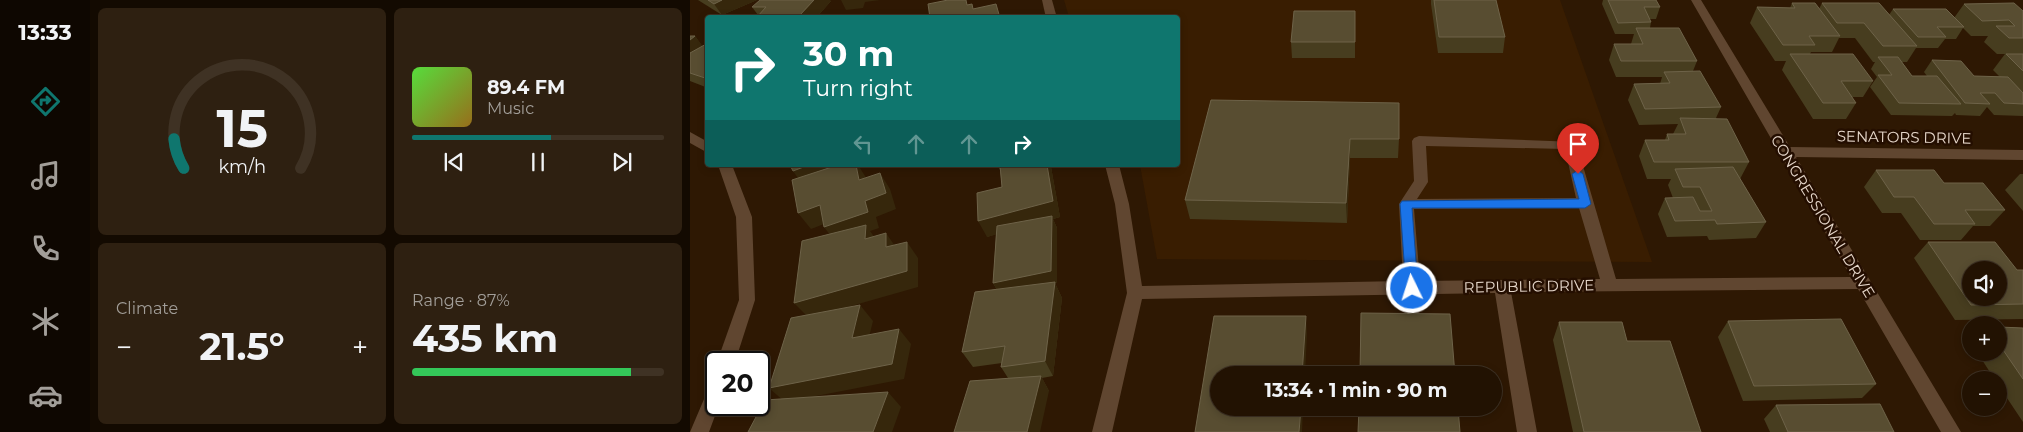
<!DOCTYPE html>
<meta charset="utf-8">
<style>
body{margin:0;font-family:Montserrat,sans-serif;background:#2e2011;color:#f1f3f6;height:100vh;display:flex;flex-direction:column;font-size:19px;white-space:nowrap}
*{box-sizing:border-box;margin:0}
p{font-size:16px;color:#a29e99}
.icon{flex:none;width:28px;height:28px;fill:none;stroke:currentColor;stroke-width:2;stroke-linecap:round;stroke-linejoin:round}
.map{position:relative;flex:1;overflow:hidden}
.details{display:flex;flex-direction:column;gap:8px;padding:8px;background:#130a01;width:600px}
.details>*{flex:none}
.hud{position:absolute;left:15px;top:15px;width:475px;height:152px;border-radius:5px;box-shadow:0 2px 8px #0003,0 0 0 1px #3f3224;background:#0f766e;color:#fff;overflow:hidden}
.tools{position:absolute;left:1272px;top:261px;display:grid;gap:10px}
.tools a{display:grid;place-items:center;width:45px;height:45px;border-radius:50%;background:#221202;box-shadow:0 2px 8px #0003,0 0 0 1px #3f3224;font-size:25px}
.speed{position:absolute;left:15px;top:351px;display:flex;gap:10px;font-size:25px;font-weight:700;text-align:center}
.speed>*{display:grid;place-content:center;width:65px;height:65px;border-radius:50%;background:#221202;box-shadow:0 2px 8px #0003,0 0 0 1px #3f3224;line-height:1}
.speed .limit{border:2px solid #111;border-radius:8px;background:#fff;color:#111}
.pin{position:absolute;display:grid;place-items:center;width:42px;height:42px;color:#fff;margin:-51px -21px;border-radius:50% 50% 50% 0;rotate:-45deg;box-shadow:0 0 5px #0007}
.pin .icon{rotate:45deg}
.me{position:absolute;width:55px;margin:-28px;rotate:356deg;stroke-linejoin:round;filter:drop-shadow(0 0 4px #0008)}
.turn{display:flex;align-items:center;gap:18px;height:105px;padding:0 15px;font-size:22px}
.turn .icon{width:65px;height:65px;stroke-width:2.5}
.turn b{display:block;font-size:35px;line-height:42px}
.lanes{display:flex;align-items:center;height:48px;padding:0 15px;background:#0003;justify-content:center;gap:25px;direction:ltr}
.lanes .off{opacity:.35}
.big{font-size:38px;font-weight:700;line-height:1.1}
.details .tile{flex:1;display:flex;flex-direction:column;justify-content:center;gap:8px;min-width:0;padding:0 18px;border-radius:8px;background:#2e2011}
.details .dial{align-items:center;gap:0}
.dial svg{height:130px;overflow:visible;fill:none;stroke:#3f3224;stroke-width:7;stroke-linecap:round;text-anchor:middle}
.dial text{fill:#f1f3f6;stroke:none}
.song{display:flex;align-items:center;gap:15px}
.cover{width:60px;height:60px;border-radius:8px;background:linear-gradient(135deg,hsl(110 70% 55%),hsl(40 70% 35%))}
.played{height:5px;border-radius:2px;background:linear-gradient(90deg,#0f766e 55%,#3f3224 55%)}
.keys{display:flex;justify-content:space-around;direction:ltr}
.heat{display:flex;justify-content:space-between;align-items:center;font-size:28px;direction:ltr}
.charge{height:8px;border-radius:4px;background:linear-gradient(90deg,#34c759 87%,#3f3224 0)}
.details .tiles{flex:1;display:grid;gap:8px;grid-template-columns:repeat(2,1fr)}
.trip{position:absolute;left:520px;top:366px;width:292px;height:50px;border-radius:25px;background:#221202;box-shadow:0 2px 8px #0003,0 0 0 1px #3f3224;font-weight:700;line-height:50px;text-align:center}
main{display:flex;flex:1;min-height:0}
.menu{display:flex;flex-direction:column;width:90px;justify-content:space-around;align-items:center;background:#0e0701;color:#a29e99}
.menu .icon{width:35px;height:35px}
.menu .on{color:#0f766e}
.menu b{font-size:22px;color:#f1f3f6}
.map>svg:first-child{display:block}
</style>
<main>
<nav class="menu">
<b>13:33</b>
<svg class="icon on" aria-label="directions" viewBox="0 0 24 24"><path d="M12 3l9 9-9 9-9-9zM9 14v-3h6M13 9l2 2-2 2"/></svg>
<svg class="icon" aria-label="music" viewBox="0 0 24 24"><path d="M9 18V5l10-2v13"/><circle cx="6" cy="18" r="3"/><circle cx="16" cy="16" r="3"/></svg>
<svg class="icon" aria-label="phone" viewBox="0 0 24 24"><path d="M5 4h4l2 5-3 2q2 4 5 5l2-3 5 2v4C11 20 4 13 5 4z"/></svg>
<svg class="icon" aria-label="climate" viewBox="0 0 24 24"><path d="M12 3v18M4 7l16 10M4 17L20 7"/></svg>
<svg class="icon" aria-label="car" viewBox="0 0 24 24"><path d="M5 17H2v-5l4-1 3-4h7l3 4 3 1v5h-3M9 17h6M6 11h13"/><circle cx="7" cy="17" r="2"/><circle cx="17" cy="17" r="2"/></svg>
</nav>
<section class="details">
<div class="tiles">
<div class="tile dial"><svg viewBox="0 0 100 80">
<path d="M14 69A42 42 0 1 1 86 69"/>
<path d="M14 69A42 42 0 0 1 8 51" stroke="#0f766e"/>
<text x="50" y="56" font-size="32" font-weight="700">15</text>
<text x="50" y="72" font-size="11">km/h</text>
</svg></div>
<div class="tile">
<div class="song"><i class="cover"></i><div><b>89.4 FM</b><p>Music</p></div></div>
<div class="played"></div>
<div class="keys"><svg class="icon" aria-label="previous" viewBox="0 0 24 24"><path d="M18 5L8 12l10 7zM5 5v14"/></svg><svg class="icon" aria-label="pause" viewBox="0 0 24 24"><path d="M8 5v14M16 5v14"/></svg><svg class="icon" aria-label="next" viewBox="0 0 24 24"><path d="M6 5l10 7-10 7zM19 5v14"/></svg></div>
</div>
<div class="tile"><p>Climate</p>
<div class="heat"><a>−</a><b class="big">21.5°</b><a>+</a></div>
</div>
<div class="tile"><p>Range · 87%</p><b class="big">435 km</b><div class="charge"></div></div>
</div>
</section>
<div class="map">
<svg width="1333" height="432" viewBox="0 0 1333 432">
<rect width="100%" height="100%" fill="#2e1803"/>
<!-- built -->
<path fill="#391d01" d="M374,0H870L962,262L467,259L450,165H488V18L379,17Z"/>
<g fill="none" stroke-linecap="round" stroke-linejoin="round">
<!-- minor -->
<g fill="#604630" fill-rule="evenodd">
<path d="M352,0H362L367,18H356Z"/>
<path d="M1001,0H1011L1100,147L1333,150V160L1106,157L1271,432H1251L1168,289L821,292L847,432H827L805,293L452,299L422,432H402L437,293L425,204L415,165H429L439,204L452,286L713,281L709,204L724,181L722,141L724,138L729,136L886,142L926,279L1161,277ZM736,146L875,149L886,198L727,199L738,182ZM889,208L910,279L730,281L724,209Z"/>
<path d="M0,132L18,142V153L0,143Z"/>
<path d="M28,165H42L62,217L65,300L45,362H27L49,300L46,217Z"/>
<path d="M26,383V405H29L19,432H0L20,385Z"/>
</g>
</g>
<!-- wall -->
<g fill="#473d1f" fill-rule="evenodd">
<path d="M8,0H67L32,15Z"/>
<path d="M741,0H806L815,37L813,53H748L741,4Z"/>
<path d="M913,0H966L970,7L966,19H959L961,22L960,28L1007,61L1003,71L1031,107L1026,118L1059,162L1050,179L1076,222L1066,238L1019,240L1017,236L977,237L968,214L975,198H983L978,185L981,179H957L949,156L955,140H975L977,134H983L988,124L949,125L938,100L944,84H970L972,77H926L919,60L924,44H941L944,34H925L912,4Z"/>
<path d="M141,1L126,18H68L67,17L68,15L62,7Z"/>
<path d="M1102,3L1129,9L1132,3L1199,15L1203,9L1264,18L1274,4L1333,11V116L1304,115L1297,107L1290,116L1266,115L1265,113L1262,116L1201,115L1180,87L1187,77L1181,69L1185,62H1183L1165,38H1149L1142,52H1121L1120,54L1183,81L1173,97H1162L1166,103L1156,119H1123L1092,70L1096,61H1085L1060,23L1067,7L1100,8ZM1273,28L1281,36H1298L1294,42L1307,54H1315L1303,70L1310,77L1284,76L1242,60L1234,72L1237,76H1222L1212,62H1217L1226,48H1248L1255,39H1266Z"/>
<path d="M665,11V58H602L601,42Z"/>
<path d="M0,36H5L12,46L18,43V88L0,81Z"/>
<path d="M521,100L709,139L708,158H660L657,223L500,219L495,200Z"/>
<path d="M307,165H360L361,167L370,217L363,219L367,228V283H365L372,298L363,376L352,378L359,391L318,378L311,367L312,363L283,367L272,352L307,290L303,283L306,234L297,237L312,187L310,170Z"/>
<path d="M1186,170L1254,183L1315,210L1300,226H1283L1271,240H1230L1211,213H1192L1174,187Z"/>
<path d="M1330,174H1333V211L1315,190Z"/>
<path d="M1238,242L1327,270H1333V319L1265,320L1224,258Z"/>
<path d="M1038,321L1186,384L1172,398L1053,401L1028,337Z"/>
<path d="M869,322L937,341L1011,432H883L863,340Z"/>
<path d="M1309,327L1333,328V422L1309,386V380H1305L1287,352H1309Z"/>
<path d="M1086,405L1204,432H1080L1074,419Z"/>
</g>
<!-- shaded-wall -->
<g fill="#36270c">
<path d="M32,0H67L32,15L24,4Z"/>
<path d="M124,0H140L141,1L126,18H110L109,16Z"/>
<path d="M151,0H190L175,2L173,8L156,10Z"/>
<path d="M5,36L14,48L0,58V40Z"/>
<path d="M660,139V158L657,223L656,203Z"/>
<path d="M119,165H163L115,188L103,171Z"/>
<path d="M166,165H168L175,176L180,196L169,180Z"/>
<path d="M357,165H360L361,167L370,217L363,219L367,228V283H365L372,298L363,376L355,361L310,295L303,283L362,219L297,237L288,221Z"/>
<path d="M190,173L200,189L206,209L186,217L189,228L180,231L187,241L147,244L134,227L175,201Z"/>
<path d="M130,205L142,221L121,229L108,213Z"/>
<path d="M196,233L207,249L196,247Z"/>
<path d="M217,242L228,258V287L119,318L104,303Z"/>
<path d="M170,305L183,321L175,353L162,338Z"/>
<path d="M616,316L617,334L615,375H612Z"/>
<path d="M209,329L221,344L214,379L95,402L79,388Z"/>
<path d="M351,376L359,391L350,432H337Z"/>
<path d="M198,392L211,407L202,432H183Z"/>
<path d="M611,408H613L612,432H609Z"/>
</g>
<!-- building -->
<g fill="#584d31" stroke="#6e6349" fill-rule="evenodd">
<path d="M18,0H32L24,4Z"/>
<path d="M70,0H124L109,16L67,17L76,7H62Z"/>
<path d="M258,0H276L277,5L282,4L283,9L306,4L310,18H240L238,4Z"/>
<path d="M744,0H806L815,37H749Z"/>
<path d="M918,0H966L970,7H954L961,22L928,23Z"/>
<path d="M1102,3H1125L1150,36H1119L1125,45H1093L1067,7L1105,8Z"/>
<path d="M1132,3H1189L1227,46H1193L1174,23H1147Z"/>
<path d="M1324,3L1333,11V38H1319L1306,26H1325L1319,20L1292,21L1274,4Z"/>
<path d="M1203,9H1256L1274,27H1247L1256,37H1228Z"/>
<path d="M604,11H665V42H601Z"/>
<path d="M946,28H989L1007,61H931L924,44H953Z"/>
<path d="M0,36H5L0,40Z"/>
<path d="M18,43V79L0,73V53Z"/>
<path d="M1100,54H1163L1183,81H1151L1166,103H1133Z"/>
<path d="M1316,54H1333V71Z"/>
<path d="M1188,57H1208L1222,76H1247L1271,104L1209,103L1188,75H1202Z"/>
<path d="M1242,60L1271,61L1284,76L1318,77L1333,93V104L1314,103L1305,93H1290L1300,104L1275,103Z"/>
<path d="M1010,71L1031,107L955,109L944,84L980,83L974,72Z"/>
<path d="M521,100L709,103V139H660L656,203L495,200Z"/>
<path d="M990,118L1037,119L1059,162H964L955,140H979L977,134H996Z"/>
<path d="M100,165H119L103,171Z"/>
<path d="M148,165H166L169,180L190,173L196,193L175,201L178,212L134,227L130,205L108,213L102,180Z"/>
<path d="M310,165H357L363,201L288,221L287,193L312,187Z"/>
<path d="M1043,167L1076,222L1027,224L1025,220L985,221L975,198L1003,197L1010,211H1022L1010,187H993L985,169Z"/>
<path d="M1186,170H1244L1254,183H1293L1315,210H1275L1285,224H1244L1224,197H1204Z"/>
<path d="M362,216L361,271L303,283L307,226Z"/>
<path d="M176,225L175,239L196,233V247L217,242V271L104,303L112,241Z"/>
<path d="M1238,242H1305L1327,270H1333V304L1281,305ZM1281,270H1309V298H1281Z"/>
<path d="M365,282L355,361L311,367L315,346L272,352L285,292Z"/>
<path d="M170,305L162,338L209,329L202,364L79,388L101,318Z"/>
<path d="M671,313L760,314L765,375H670Z"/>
<path d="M524,316H616L612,375H529V408H611L609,432H505Z"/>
<path d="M1151,319L1186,384L1064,386L1038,321Z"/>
<path d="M869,322H932L937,341H980L1011,432H894Z"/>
<path d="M1309,327L1333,328V379L1309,344Z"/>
<path d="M351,376L337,432H264L280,381Z"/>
<path d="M198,392L183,432H58L75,400Z"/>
<path d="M1190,404L1204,432H1098L1086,405Z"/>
<path d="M669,408H768L770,432H668Z"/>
</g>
<!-- route -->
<path fill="#1a73e8" stroke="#114b97" d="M888,170L893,174L901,204L895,208H722L728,288L726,291H717L716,288L710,204L712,201L889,199L882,174Z"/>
<g text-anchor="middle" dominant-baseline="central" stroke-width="5" stroke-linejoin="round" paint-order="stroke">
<!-- street labels -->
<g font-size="15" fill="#e6d7ca" stroke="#240e00">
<text transform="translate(1214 137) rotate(1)">SENATORS DRIVE</text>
<text transform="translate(1133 216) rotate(59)">CONGRESSIONAL DRIVE</text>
<text transform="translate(839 286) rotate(-1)">REPUBLIC DRIVE</text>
</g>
</g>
</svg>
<div class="tools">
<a><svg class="icon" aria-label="sound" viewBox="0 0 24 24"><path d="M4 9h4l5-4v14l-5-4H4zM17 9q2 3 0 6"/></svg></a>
<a>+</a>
<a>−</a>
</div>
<div class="speed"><div class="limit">20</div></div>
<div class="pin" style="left:888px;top:174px;background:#d93025"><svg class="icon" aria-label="arrive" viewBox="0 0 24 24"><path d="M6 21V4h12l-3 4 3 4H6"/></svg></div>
<svg class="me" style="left:722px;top:288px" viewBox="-20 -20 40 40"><circle r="17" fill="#1a73e8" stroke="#fff" stroke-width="3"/><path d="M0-11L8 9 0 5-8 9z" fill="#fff"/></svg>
<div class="trip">13:34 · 1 min · 90 m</div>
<div class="hud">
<div class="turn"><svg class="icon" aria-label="right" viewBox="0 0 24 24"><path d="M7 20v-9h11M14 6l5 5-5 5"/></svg><div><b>30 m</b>Turn right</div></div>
<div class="lanes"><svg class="icon off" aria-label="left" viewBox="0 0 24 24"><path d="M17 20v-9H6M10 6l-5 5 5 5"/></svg><svg class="icon off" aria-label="ahead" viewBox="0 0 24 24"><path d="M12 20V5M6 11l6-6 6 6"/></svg><svg class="icon off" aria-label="ahead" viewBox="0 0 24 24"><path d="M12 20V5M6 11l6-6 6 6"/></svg><svg class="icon" aria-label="right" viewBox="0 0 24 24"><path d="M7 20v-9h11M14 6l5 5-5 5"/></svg></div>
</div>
</div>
</main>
